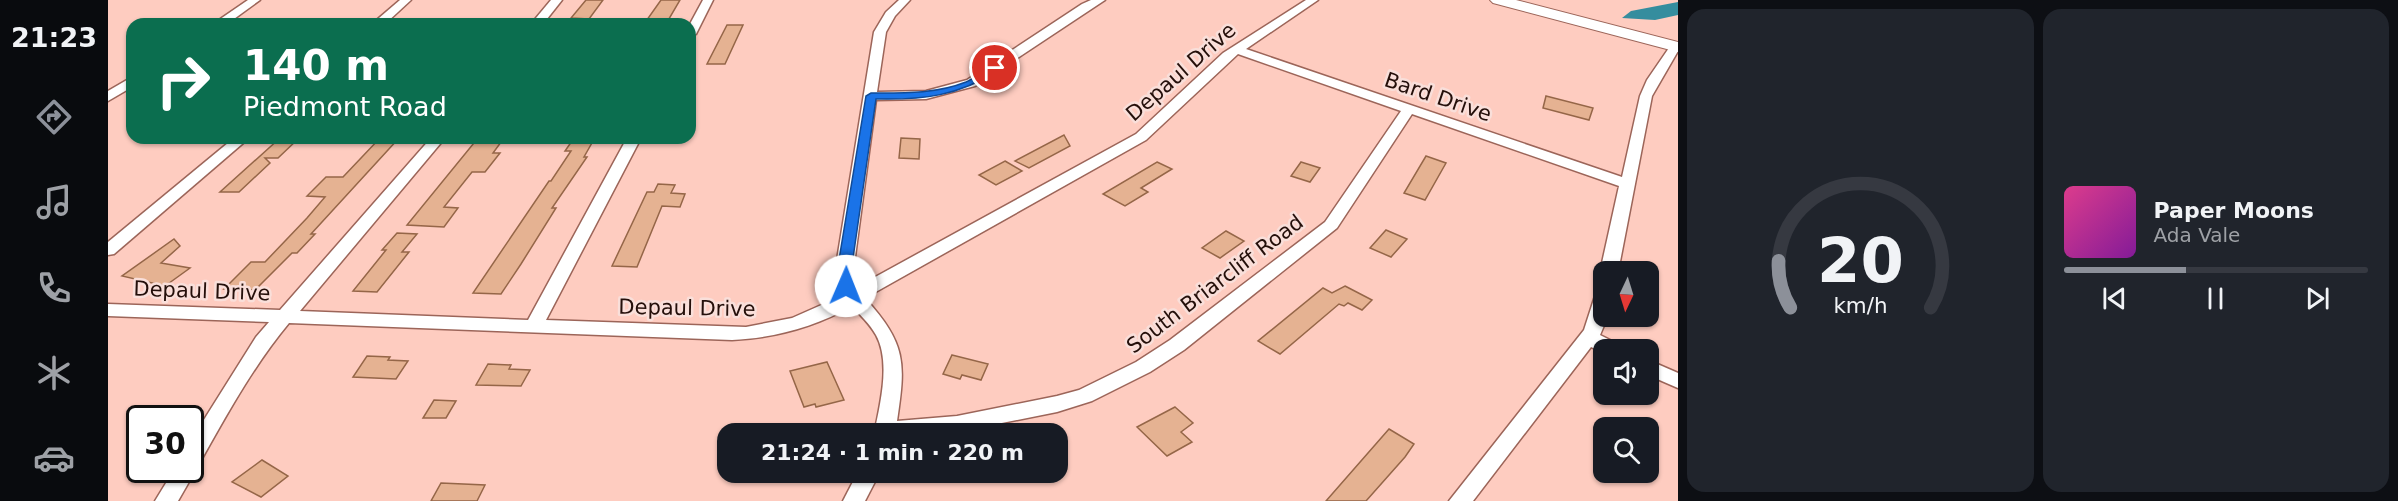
<!DOCTYPE html>
<meta charset="utf-8">
<style>
body{margin:0;font-family:"DejaVu Sans",sans-serif;background:#20242c;color:#f1f3f6;height:100vh;display:flex;flex-direction:column;font-size:22px;white-space:nowrap}
*{box-sizing:border-box;margin:0}
p{font-size:20px;color:#9ea1a6}
.icon{flex:none;width:33px;height:33px;fill:none;stroke:currentColor;stroke-width:2;stroke-linecap:round;stroke-linejoin:round}
.map{position:relative;flex:1;overflow:hidden}
.side{display:flex;flex-direction:column;gap:9px;padding:9px;background:#0d0f14;width:720px}
.side>*{flex:none}
.top-card{position:absolute;left:18px;top:18px;width:570px;height:126px;border-radius:18px;box-shadow:0 2px 4px #0004;background:#0b6e4f;color:#fff;overflow:hidden}
.needle{width:39px;rotate:184deg}
.controls{position:absolute;left:1485px;top:261px;display:grid;gap:12px}
.controls a{display:grid;place-items:center;width:66px;height:66px;border-radius:12px;background:#171b24;box-shadow:0 2px 4px #0004;font-size:30px}
.speed{position:absolute;left:18px;top:405px;display:flex;gap:12px;font-size:30px;font-weight:700;text-align:center}
.speed>*{display:grid;place-content:center;width:78px;height:78px;border-radius:50%;background:#171b24;box-shadow:0 2px 4px #0004;line-height:1}
.speed .limit{border:3px solid #111;border-radius:9px;background:#fff;color:#111}
.pin{position:absolute;display:grid;place-items:center;width:51px;height:51px;color:#fff;margin:-26px;border:3px solid #fff;border-radius:50%;box-shadow:0 2px 6px #0007}
.me{position:absolute;width:66px;margin:-33px;rotate:1deg;stroke-linejoin:round;filter:drop-shadow(0 0 4px #0008)}
.turn{display:flex;align-items:center;gap:21px;height:126px;padding:0 18px;font-size:27px}
.turn .icon{width:78px;height:78px;stroke-width:2.5}
.turn b{display:block;font-size:42px;line-height:51px}
.side .card{flex:1;display:flex;flex-direction:column;justify-content:center;gap:9px;min-width:0;padding:0 21px;border-radius:18px;background:#20242c}
.side .dial{align-items:center;gap:0}
.dial svg{height:156px;overflow:visible;fill:none;stroke:#363941;stroke-width:7;stroke-linecap:round;text-anchor:middle}
.dial text{fill:#f1f3f6;stroke:none}
.song{display:flex;align-items:center;gap:18px}
.cover{width:72px;height:72px;border-radius:9px;background:linear-gradient(135deg,hsl(330 70% 55%),hsl(290 70% 35%))}
.played{height:6px;border-radius:3px;background:linear-gradient(90deg,#8c9099 40%,#363941 40%)}
.keys{display:flex;justify-content:space-around;direction:ltr}
.side .tiles{flex:1;display:grid;gap:9px;grid-template-columns:repeat(2,1fr)}
.trip{position:absolute;left:609px;top:423px;width:351px;height:60px;border-radius:18px;background:#171b24;box-shadow:0 2px 4px #0004;font-weight:700;line-height:60px;text-align:center}
main{display:flex;flex:1;min-height:0}
.dock{display:flex;flex-direction:column;width:108px;justify-content:space-around;align-items:center;background:#090b0e;color:#9ea1a6}
.dock .icon{width:42px;height:42px}
.dock .selected{color:#8c9099}
.dock b{font-size:27px;color:#f1f3f6}
.map>svg:first-child{display:block}
</style>
<main>
<nav class="dock">
<b>21:23</b>
<svg class="icon selected" aria-label="directions" viewBox="0 0 24 24"><path d="M12 3l9 9-9 9-9-9zM9 14v-3h6M13 9l2 2-2 2"/></svg>
<svg class="icon" aria-label="music" viewBox="0 0 24 24"><path d="M9 18V5l10-2v13"/><circle cx="6" cy="18" r="3"/><circle cx="16" cy="16" r="3"/></svg>
<svg class="icon" aria-label="phone" viewBox="0 0 24 24"><path d="M5 4h4l2 5-3 2q2 4 5 5l2-3 5 2v4C11 20 4 13 5 4z"/></svg>
<svg class="icon" aria-label="climate" viewBox="0 0 24 24"><path d="M12 3v18M4 7l16 10M4 17L20 7"/></svg>
<svg class="icon" aria-label="car" viewBox="0 0 24 24"><path d="M5 17H2v-5l4-1 3-4h7l3 4 3 1v5h-3M9 17h6M6 11h13"/><circle cx="7" cy="17" r="2"/><circle cx="17" cy="17" r="2"/></svg>
</nav>
<div class="map">
<svg width="1570" height="501" viewBox="0 0 1570 501">
<rect width="100%" height="100%" fill="#feccc0"/>
<!-- water -->
<path fill="#358d9e" d="M1570,2V15L1547,20L1514,18L1523,11Z"/>
<!-- building -->
<g fill="#e5b292" stroke="#956648" stroke-width="1.5">
<path d="M478,0H495L481,19L463,18Z"/>
<path d="M553,0H572L558,24H536Z"/>
<path d="M619,25H635L617,64H599Z"/>
<path d="M1438,96L1485,108L1481,120L1435,108Z"/>
<path d="M956,135L962,146L921,168L907,161Z"/>
<path d="M172,138H191L170,158H157L162,163L131,192H112Z"/>
<path d="M272,138H291L203,234H207L189,253H184L147,290L116,289L143,262H157L199,218L217,197L199,196L218,177H235Z"/>
<path d="M370,138H396L385,153H392L377,172H364L336,207L350,208L336,227L299,225Z"/>
<path d="M466,138H484L482,141H485L476,157H479L444,208H448L413,264L393,294L365,293L441,181H443L463,151H457Z"/>
<path d="M793,138L812,139L811,159L791,158Z"/>
<path d="M1318,156L1338,163L1317,200L1296,193Z"/>
<path d="M897,161L914,171L888,185L871,175Z"/>
<path d="M1049,162L1064,169L1033,188L1040,192L1017,206L995,194Z"/>
<path d="M1193,162L1212,168L1202,182L1183,176Z"/>
<path d="M550,184L567,185L563,193L577,194L572,207L554,206L529,267L504,266L539,192H546Z"/>
<path d="M1278,230L1299,239L1283,257L1262,248Z"/>
<path d="M1118,231L1136,241L1112,258L1094,248Z"/>
<path d="M289,233L309,234L294,252H301L269,292L245,291L278,250H274Z"/>
<path d="M66,239L72,246L53,263L82,268L57,286L14,276Z"/>
<path d="M1237,286L1264,300L1254,310L1240,303L1236,306L1231,304L1172,354L1150,341L1215,288L1224,293Z"/>
<path d="M844,355L880,364L873,380L854,375L852,379L835,374Z"/>
<path d="M259,356L282,357L280,360L300,361L288,379L245,377Z"/>
<path d="M719,362L736,400L708,407L707,404L696,407L682,371Z"/>
<path d="M380,364L403,365L401,369L422,370L413,386L368,385Z"/>
<path d="M326,400L348,401L338,418H315Z"/>
<path d="M1067,407L1085,423L1073,432L1084,442L1059,456L1029,427Z"/>
<path d="M1281,429L1306,444L1297,457L1258,501H1218Z"/>
<path d="M154,460L180,476L153,497L124,482Z"/>
<path d="M333,483L377,485L369,501H323Z"/>
</g>
<g fill="none" stroke-linecap="round" stroke-linejoin="round">
<defs>
<g id="street">
<path d="M140,0H152L119,24H105Z"/>
<path d="M292,0H303L277,24H264Z"/>
<path d="M443,0H454L435,24H423Z"/>
<path d="M595,0H605L588,34L582,37V24Z"/>
<path d="M791,0H802L787,16L778,32L769,92L818,91L859,80L974,4L983,0H997L867,86L818,99L768,100L745,272L749,287L1028,134L1115,53L1198,0H1210L1138,49L1514,177L1532,96L1539,80L1563,45L1570,44V51L1544,96L1510,272H1496V276L1492,272L1511,186L1304,114L1229,228L1076,350L1042,372L984,401L949,412L849,432L766,434C772,405 783,362 768,335C762,324 752,315 744,306C707,327 666,338 624,340L181,323C136,377 104,443 70,501H47L66,470H82V442L148,337L161,322L0,316V304L172,310L323,138H337L192,311L420,320L519,138H533L438,320L638,327L684,318L736,295L727,272L766,32L778,12ZM1130,54L1293,111L1217,222L1062,340L1028,362L971,390L949,396L849,416L789,421C798,361 798,344 757,298L1038,140Z"/>
<path d="M24,77V87L0,101V91Z"/>
<path d="M126,138H141L6,254L0,255V242Z"/>
<path d="M1496,290V316H1500L1492,335L1512,345L1514,350H1496V353L1483,347L1365,501H1341L1476,330L1487,296Z"/>
<path d="M1540,360L1570,373V388L1540,375Z"/>
<path d="M750,472H772L757,501H735Z"/>
</g>
<path id="secondary" d="M1382,0H1408L1570,42V52L1385,3Z"/>
</defs>
<!-- street casing -->
<use href="#street" stroke="#9c6559" stroke-width="3"/>
<!-- secondary casing -->
<use href="#secondary" stroke="#9c6559" stroke-width="2"/>
<!-- street -->
<use href="#street" fill="#fff" fill-rule="evenodd"/>
<!-- secondary -->
<use href="#secondary" fill="#fff" fill-rule="evenodd"/>
</g>
<!-- route -->
<path fill="#1a73e8" stroke="#114b97" stroke-width="1.5" d="M887,65L892,68L891,70C850,96 816,100 768,99L743,272L745,286L738,291L733,290L729,272L758,96L763,93C795,93 828,94 858,82C868,77 877,69 887,65Z"/>
<g text-anchor="middle" dominant-baseline="central" stroke-width="5" stroke-linejoin="round" paint-order="stroke">
<!-- street labels -->
<g font-size="21" fill="#240f0a" stroke="#f9dfda">
<text transform="translate(1073 72) rotate(-41)">Depaul Drive</text>
<text transform="translate(1330 97) rotate(19)">Bard Drive</text>
<text transform="translate(1107 284) rotate(-37)">South Briarcliff Road</text>
<text transform="translate(94 291) rotate(2)">Depaul Drive</text>
<text transform="translate(579 308) rotate(1)">Depaul Drive</text>
</g>
</g>
</svg>
<div class="controls">
<a><svg class="needle" viewBox="-14 -14 28 28"><path d="M0-13l5 13h-10z" fill="#e53935"/><path d="M0 13l5-13h-10z" fill="#9ea1a6"/></svg></a>
<a><svg class="icon" aria-label="sound" viewBox="0 0 24 24"><path d="M4 9h4l5-4v14l-5-4H4zM17 9q2 3 0 6"/></svg></a>
<a><svg class="icon" aria-label="search" viewBox="0 0 24 24"><circle cx="10" cy="10" r="6"/><path d="M15 15l6 6"/></svg></a>
</div>
<div class="speed"><div class="limit">30</div></div>
<div class="pin" style="left:887px;top:68px;background:#d93025"><svg class="icon" aria-label="arrive" viewBox="0 0 24 24"><path d="M6 21V4h12l-3 4 3 4H6"/></svg></div>
<svg class="me" style="left:738px;top:286px" viewBox="-20 -20 40 40"><circle r="19" fill="#fff"/><path d="M0-13L10 11 0 6-10 11z" fill="#1a73e8"/></svg>
<div class="trip">21:24 · 1 min · 220 m</div>
<div class="top-card">
<div class="turn"><svg class="icon" aria-label="right" viewBox="0 0 24 24"><path d="M7 20v-9h11M14 6l5 5-5 5"/></svg><div><b>140 m</b>Piedmont Road</div></div>
</div>
</div>
<section class="side">
<div class="tiles">
<div class="card dial"><svg viewBox="0 0 100 80">
<path d="M14 69A42 42 0 1 1 86 69"/>
<path d="M14 69A42 42 0 0 1 8 45" stroke="#8c9099"/>
<text x="50" y="56" font-size="32" font-weight="700">20</text>
<text x="50" y="72" font-size="11">km/h</text>
</svg></div>
<div class="card">
<div class="song"><i class="cover"></i><div><b>Paper Moons</b><p>Ada Vale</p></div></div>
<div class="played"></div>
<div class="keys"><svg class="icon" aria-label="previous" viewBox="0 0 24 24"><path d="M18 5L8 12l10 7zM5 5v14"/></svg><svg class="icon" aria-label="pause" viewBox="0 0 24 24"><path d="M8 5v14M16 5v14"/></svg><svg class="icon" aria-label="next" viewBox="0 0 24 24"><path d="M6 5l10 7-10 7zM19 5v14"/></svg></div>
</div>
</div>
</section>
</main>
